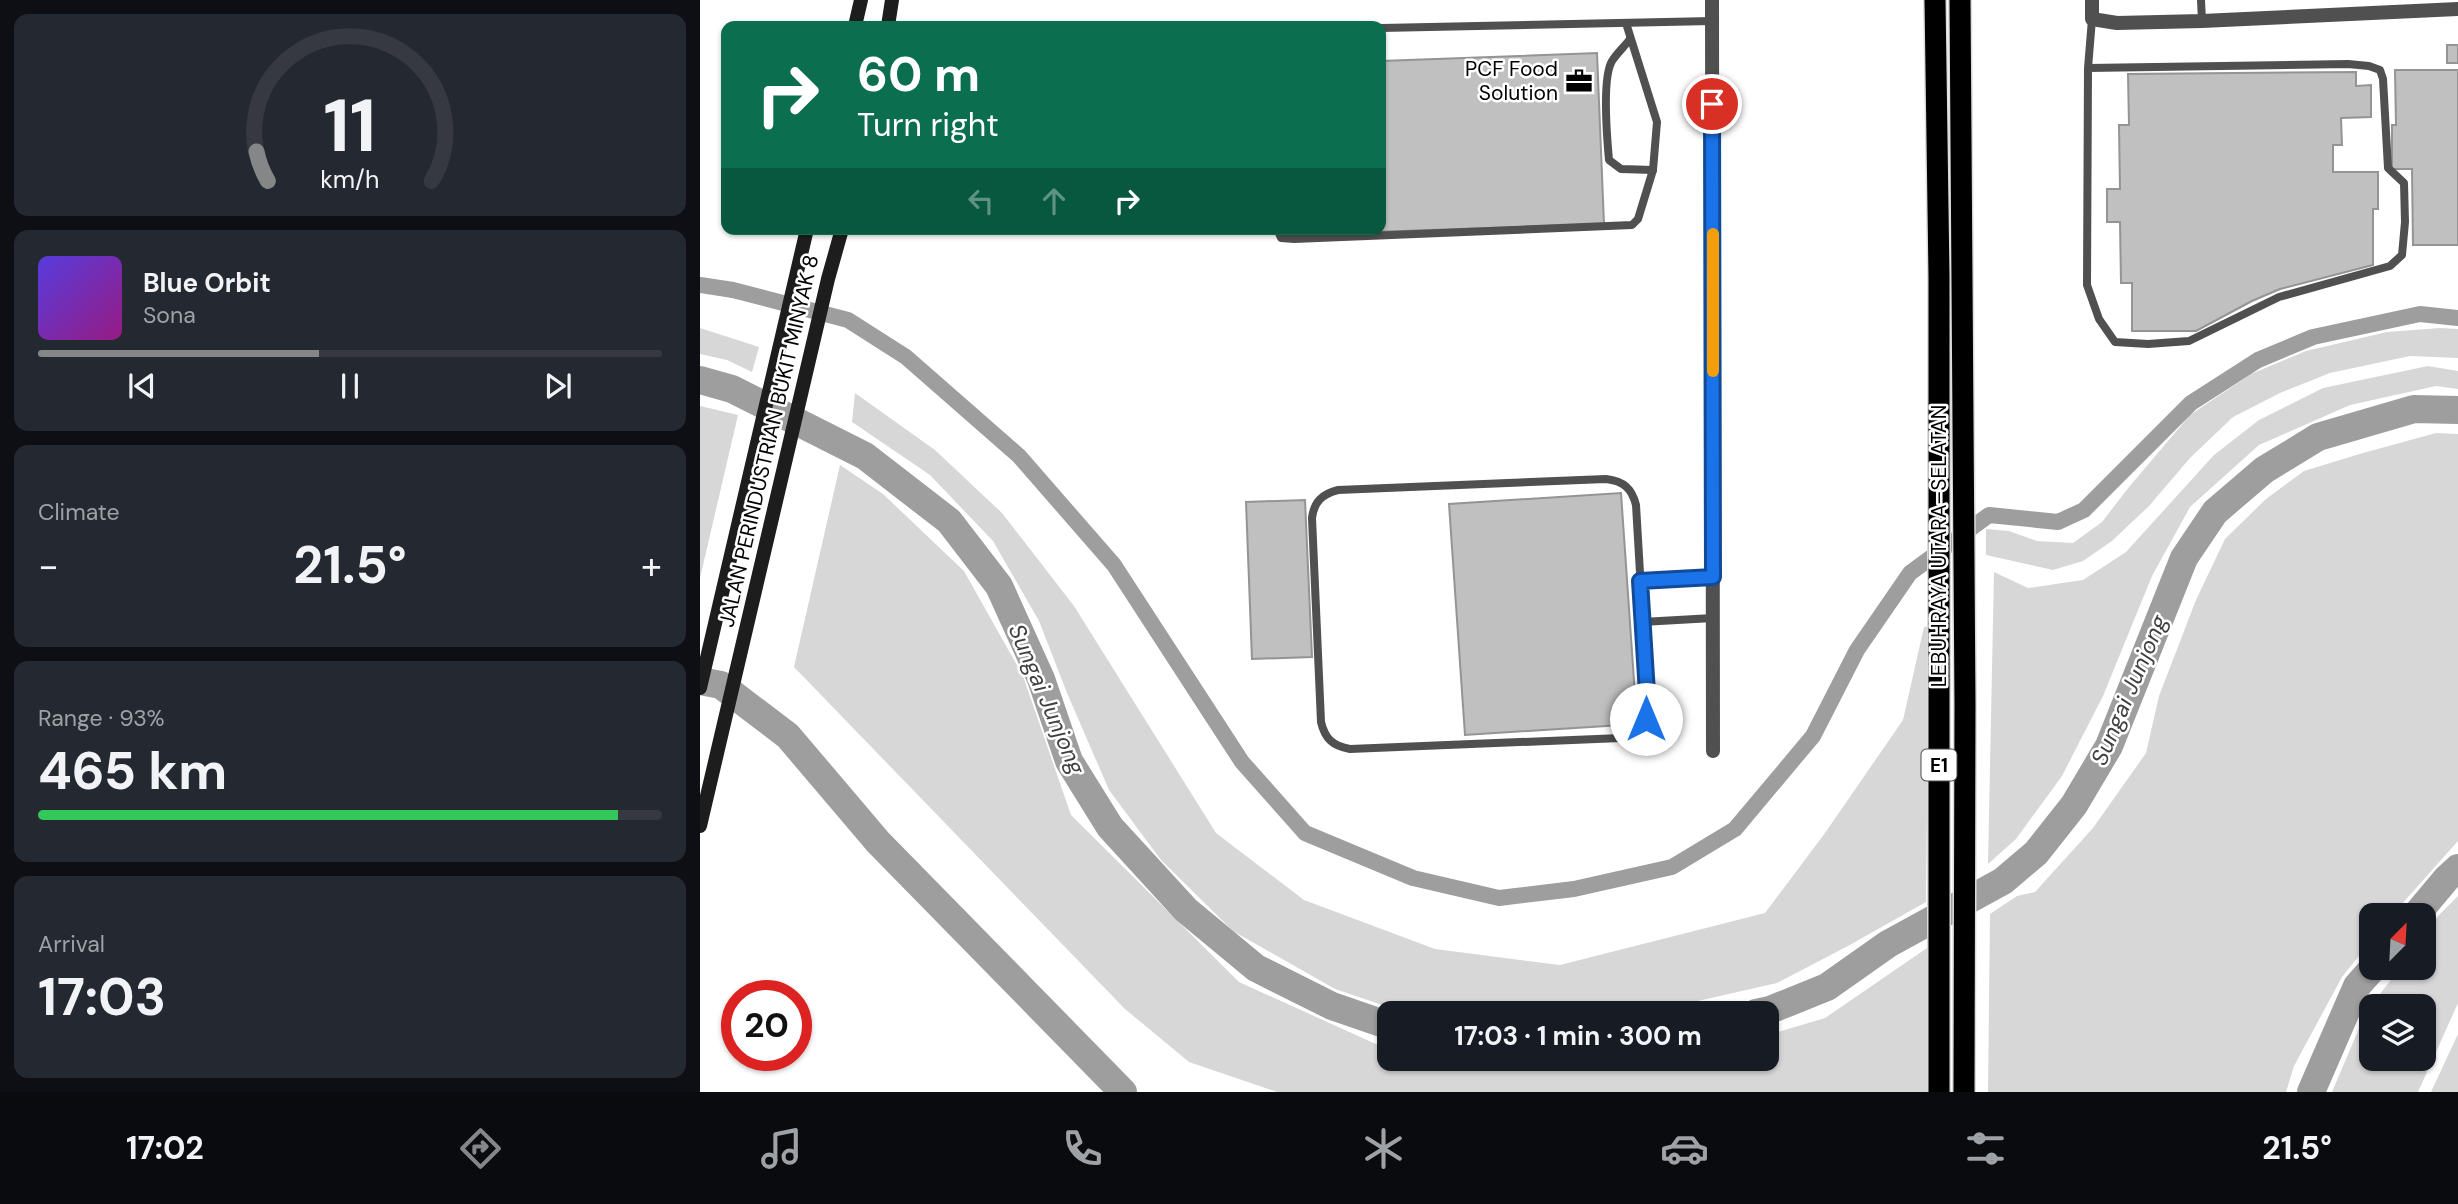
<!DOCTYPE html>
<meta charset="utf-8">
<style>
body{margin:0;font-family:"DM Sans",sans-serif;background:#242831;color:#f1f3f6;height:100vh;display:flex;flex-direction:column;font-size:26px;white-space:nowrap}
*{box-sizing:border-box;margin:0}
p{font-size:23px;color:#9ea1a6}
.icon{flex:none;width:38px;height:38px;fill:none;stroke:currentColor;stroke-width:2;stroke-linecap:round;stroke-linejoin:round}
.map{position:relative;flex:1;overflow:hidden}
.drawer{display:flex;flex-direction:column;gap:14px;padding:14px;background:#0d0f14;width:700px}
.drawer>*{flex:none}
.guide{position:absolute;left:21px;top:21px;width:665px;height:214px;border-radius:14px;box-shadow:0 2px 5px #0004;background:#0b6e4f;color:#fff;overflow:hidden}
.needle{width:46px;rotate:24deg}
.controls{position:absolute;left:1659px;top:903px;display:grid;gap:14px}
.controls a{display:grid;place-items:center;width:77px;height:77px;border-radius:14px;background:#171b24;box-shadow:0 2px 5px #0004;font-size:35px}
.speed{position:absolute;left:21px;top:980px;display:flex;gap:14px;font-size:35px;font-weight:700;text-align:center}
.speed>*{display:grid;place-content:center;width:91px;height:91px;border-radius:50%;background:#171b24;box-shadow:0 2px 5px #0004;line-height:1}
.speed .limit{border:10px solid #d22;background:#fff;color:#111}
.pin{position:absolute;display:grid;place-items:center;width:60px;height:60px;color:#fff;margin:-30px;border:4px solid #fff;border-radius:50%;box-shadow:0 2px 7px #0007}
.me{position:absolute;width:77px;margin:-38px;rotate:0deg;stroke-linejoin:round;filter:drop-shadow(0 0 5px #0008)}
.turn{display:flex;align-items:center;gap:24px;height:147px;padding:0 21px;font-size:32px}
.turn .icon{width:91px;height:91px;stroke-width:2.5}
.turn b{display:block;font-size:49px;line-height:60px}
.lanes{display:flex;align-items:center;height:66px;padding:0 21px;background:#0003;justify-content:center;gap:35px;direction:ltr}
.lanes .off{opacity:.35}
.big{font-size:52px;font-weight:700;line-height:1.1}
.drawer .card{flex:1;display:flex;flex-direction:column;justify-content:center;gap:10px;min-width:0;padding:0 24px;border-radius:14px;background:#242831}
.drawer .dial{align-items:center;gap:0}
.dial svg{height:182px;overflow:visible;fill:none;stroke:#363941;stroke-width:7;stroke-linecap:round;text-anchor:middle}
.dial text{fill:#f1f3f6;stroke:none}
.song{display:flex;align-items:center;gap:21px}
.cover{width:84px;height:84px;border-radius:10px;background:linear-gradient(135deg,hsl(250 70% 55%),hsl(310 70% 35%))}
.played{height:7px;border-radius:4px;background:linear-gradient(90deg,#858687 45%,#363941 45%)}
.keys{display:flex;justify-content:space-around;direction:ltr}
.heat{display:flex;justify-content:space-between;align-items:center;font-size:38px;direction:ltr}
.charge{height:10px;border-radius:5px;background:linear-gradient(90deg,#34c759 93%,#363941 0)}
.trip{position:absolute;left:677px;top:1001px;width:402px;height:70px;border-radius:14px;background:#171b24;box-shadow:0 2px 5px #0004;font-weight:700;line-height:70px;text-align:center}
.tabs{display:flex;height:112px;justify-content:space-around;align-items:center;background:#090b0e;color:#9ea1a6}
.tabs .icon{width:49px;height:49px}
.tabs .selected{color:#858687}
.tabs b{font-size:32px;color:#f1f3f6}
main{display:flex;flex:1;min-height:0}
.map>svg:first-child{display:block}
</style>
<main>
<section class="drawer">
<div class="card dial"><svg viewBox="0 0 100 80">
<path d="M14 69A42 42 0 1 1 86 69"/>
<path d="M14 69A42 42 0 0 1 9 56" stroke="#858687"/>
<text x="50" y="56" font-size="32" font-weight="700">11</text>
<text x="50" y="72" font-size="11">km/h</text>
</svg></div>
<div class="card">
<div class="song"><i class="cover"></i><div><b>Blue Orbit</b><p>Sona</p></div></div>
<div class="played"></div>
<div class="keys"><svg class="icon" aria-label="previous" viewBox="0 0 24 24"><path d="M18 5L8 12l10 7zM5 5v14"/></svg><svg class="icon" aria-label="pause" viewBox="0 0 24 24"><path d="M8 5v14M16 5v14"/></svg><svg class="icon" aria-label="next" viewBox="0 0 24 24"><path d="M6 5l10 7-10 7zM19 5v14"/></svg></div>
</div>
<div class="card"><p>Climate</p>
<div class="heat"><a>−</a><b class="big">21.5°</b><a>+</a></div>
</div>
<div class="card"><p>Range · 93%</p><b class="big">465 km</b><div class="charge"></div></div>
<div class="card"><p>Arrival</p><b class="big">17:03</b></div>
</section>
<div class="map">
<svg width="1758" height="1092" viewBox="0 0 1758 1092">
<rect width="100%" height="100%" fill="#fff"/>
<!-- green -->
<g fill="#d7d7d7" fill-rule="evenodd">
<path d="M0,328L59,347L52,372L27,360L0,354Z"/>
<path d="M1740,328L1758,329V358L1710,356L1630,373L1582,392L1533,417L1490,458L1449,506L1412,541L1383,561L1353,570L1286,555V529L1309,531L1337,541L1373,543L1402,522L1429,487L1490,415L1551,374L1606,351L1687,332Z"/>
<path d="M1728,366L1758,371V389L1736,386L1650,405L1559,445L1490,507L1452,576L1403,696L1362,776L1316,839L1288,864L1294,572L1328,588L1383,580L1426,552L1514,455L1559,420L1623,388Z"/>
<path d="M155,393L235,450L302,513L374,606L516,833L604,900L735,949L860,965L1065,913L1125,833L1203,720L1224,627L1229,626L1226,902L1148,946L1077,983L967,1008L937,1013H706L635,989L533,931L461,860L409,790L367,693L339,621L293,541L230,475L152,422Z"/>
<path d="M0,406L38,415L0,578Z"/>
<path d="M1736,433L1758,434V841L1692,915H1671V941L1642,977L1594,1066L1586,1092H1288L1290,914L1317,896L1335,892L1393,828L1446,753L1459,696L1496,600L1525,539L1566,499L1604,471L1663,453Z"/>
<path d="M140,465L183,494L264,571L323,676L371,815L539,982L689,1050L690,1059H709L720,1064L879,1071L947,1059H1068V1035L1125,1018L1227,948L1229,1092H577L489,1062L425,1009L94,667Z"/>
<path d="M1758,896V1003L1718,1092H1632L1666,1012L1700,968H1724V935L1740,914ZM1671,1006H1724V1059H1671Z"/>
<path d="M1758,1034V1092H1731Z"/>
</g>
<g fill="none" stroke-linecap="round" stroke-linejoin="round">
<!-- canal -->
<path stroke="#9e9e9e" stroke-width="16" d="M0,285L33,290L148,320L206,357L319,456L414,565L542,762L605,833L713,878L799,898L874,889L972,867L1035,829L1113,736L1157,650L1210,573L1289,515L1358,522L1384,510L1491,403L1558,360L1613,337L1720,314L1758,318"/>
<!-- river -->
<g stroke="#9e9e9e" stroke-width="28">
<path d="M0,380L32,389L165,456L249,521L299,586L341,679L369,761L410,827L486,910L556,968L632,1006L690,1026"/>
<path d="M0,681L21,685L88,736L178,842L423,1092"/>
<path d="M1716,915L1747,878L1758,868"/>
<path d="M1056,1013L1070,1010L1127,987L1188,944L1303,881L1336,853L1374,805L1409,746L1484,558L1515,512L1564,470L1618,437L1714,409L1758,410"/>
<path d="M1611,1092L1657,986L1673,968"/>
</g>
</g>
<!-- building -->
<g fill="#c0c0c0" stroke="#949494" stroke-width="2">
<rect x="1747" y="45" width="11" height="18"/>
<path d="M897,53L904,224L583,235L582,229H681V61Z"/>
<path d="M1695,70H1758V245H1713L1712,169H1692V125H1696Z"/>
<path d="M1656,72V86L1671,85V117L1641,118L1642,145H1633V172H1678V209H1673V265L1580,289L1552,301L1496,331H1432V283H1421L1420,222H1407V189H1420L1419,125H1429L1428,74Z"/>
<path d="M921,493L937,724L765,735L749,504Z"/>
<path d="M605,500L612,657L552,659L546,502Z"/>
</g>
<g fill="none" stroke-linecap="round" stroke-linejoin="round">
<defs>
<g id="highway">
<path d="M1235,0L1239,277V1092"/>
<path d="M1260,0L1265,704L1264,1092"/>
</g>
</defs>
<!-- highway casing -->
<use href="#highway" stroke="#dbdbdb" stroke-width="24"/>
<!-- lane -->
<g stroke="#505050" stroke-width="8">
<path d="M1501,0L1502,21"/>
<path d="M681,28L1012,21"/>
<path d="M930,39C925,46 917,53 912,61C902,78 907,138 909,160L921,169L953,170"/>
<path d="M1388,68L1648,64L1669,66L1680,70L1683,79L1688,168L1704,183L1705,222L1702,255L1690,266L1579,297L1489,341L1448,344L1415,342L1399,319L1387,285L1388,68L1392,19"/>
<path d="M577,229L581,238L594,239L932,225L938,219L953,170L957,122L926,23"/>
<path d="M906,479C924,481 932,489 936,505L948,709C945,726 938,734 921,738L650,749C633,746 625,739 621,722L612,518C614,502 622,494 638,490Z"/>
<path d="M940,581L1013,577"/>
<path d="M942,622L1013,618"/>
</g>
<!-- street -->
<g stroke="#505050" stroke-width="14">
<path d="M1012,0L1013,751"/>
<path d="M1392,0V19L1417,23L1502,21L1758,9"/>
</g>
<!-- secondary -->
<g stroke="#1d1d1d" stroke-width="14">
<path d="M155,26L161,0"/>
<path d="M188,26L192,0"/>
<path d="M0,688L107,229"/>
<path d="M0,826L128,279L142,229"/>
</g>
<!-- highway -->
<use href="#highway" stroke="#000" stroke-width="21"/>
</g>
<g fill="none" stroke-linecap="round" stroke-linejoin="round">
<defs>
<path id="route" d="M946,719L948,709L940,581L1013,577L1012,104"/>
</defs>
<!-- route casing -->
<use href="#route" stroke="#114b97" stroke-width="18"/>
<!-- route -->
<use href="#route" stroke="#1a73e8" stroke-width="12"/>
<!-- slow -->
<path stroke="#f59e0b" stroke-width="12" d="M1013,234V371"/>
</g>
<!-- icons -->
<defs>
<symbol id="office-bare" viewBox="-9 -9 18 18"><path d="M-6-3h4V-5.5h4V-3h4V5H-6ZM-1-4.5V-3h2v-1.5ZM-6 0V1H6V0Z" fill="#000" stroke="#fff" stroke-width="2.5" paint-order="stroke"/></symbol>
</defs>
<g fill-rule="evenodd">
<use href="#office-bare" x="860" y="62" width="38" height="38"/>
</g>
<g text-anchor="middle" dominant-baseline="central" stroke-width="5" stroke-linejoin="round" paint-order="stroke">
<!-- shield labels -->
<rect fill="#fff" stroke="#4c4c4c" stroke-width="2" x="1221.5" y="749.5" width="35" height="31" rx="5"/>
<g font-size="19" font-weight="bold" fill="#000">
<text x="1239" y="765">E1</text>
</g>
<!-- poi labels -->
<g font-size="21" fill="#000" stroke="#fff" text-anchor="end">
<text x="858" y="69">PCF Food<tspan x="858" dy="24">Solution</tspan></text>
</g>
<!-- street labels -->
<g font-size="21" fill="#000" stroke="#fff">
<text transform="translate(69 441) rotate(-77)">JALAN PERINDUSTRIAN BUKIT MINYAK 8</text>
<text transform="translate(1239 546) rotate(-90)">LEBUHRAYA UTARA–SELATAN</text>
</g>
<!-- water labels -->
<g font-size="23" font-style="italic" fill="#3f3f3f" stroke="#fff">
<text transform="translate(1429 690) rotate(-67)">Sungai Junjong</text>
<text transform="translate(347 699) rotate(67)">Sungai Junjong</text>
</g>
</g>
</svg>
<div class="controls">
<a><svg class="needle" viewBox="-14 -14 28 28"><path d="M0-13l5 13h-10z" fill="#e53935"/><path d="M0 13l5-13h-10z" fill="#9ea1a6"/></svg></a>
<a><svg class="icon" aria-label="layers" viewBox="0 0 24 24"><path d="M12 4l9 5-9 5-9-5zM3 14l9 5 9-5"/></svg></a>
</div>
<div class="speed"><div class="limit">20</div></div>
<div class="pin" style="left:1012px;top:104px;background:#d93025"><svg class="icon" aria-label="arrive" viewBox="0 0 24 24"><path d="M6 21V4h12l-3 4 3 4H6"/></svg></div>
<svg class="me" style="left:946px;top:719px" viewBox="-20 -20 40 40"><circle r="19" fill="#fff"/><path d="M0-13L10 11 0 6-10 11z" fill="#1a73e8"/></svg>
<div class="trip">17:03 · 1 min · 300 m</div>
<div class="guide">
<div class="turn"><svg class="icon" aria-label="right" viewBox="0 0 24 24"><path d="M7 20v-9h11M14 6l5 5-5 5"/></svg><div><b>60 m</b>Turn right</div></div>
<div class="lanes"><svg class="icon off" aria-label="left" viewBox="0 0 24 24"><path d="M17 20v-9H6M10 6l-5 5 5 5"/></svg><svg class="icon off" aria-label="ahead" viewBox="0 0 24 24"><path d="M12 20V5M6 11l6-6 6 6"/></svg><svg class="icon" aria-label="right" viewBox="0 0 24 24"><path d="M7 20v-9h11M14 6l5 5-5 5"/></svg></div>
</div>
</div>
</main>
<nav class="tabs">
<b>17:02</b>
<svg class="icon selected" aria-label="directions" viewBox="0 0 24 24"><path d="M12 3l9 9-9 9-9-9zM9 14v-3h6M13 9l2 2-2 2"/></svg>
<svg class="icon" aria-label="music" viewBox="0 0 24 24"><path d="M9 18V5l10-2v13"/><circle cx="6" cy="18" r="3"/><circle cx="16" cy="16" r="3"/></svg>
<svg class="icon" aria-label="phone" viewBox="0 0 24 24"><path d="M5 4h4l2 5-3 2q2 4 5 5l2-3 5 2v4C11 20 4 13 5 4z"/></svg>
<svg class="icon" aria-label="climate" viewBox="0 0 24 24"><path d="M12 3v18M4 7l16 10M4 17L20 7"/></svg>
<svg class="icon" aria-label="car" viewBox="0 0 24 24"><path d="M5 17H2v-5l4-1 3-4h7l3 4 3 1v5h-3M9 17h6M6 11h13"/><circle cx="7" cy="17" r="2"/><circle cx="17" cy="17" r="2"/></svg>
<svg class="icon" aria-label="filters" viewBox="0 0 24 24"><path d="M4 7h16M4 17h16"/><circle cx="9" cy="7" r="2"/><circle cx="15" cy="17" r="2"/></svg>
<b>21.5°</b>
</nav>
